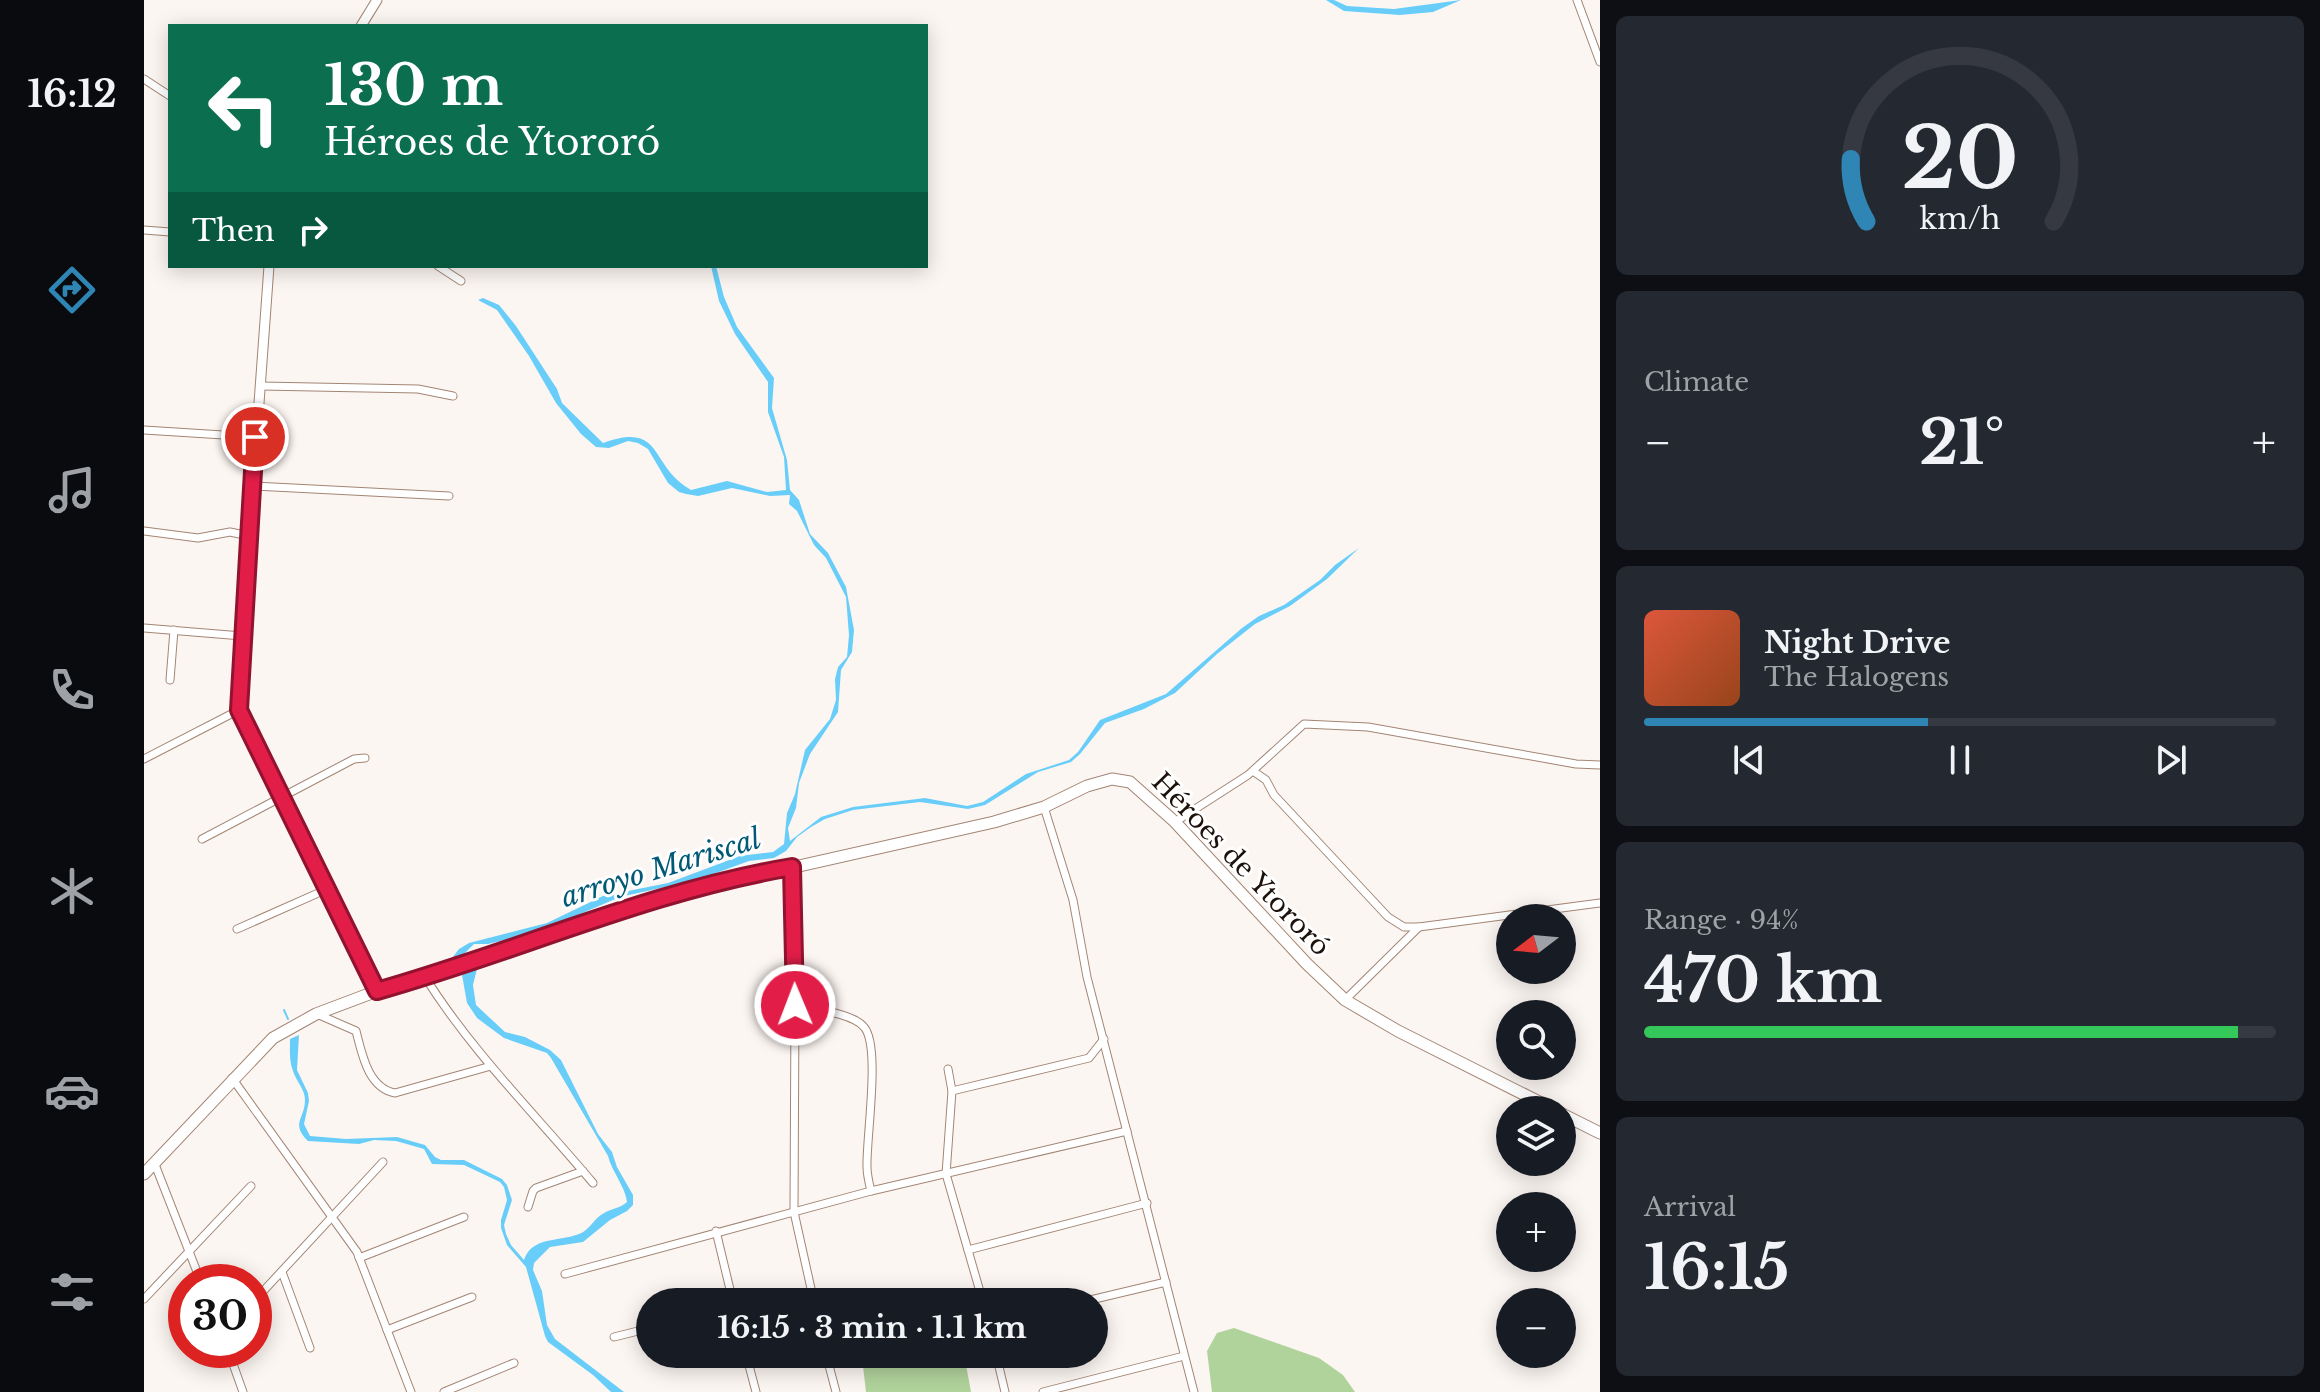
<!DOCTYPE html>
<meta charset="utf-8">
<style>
body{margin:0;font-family:"Libre Baskerville",serif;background:#242831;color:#f1f3f6;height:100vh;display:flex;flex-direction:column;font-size:30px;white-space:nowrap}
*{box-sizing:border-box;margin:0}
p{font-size:26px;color:#9ea1a6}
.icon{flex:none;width:44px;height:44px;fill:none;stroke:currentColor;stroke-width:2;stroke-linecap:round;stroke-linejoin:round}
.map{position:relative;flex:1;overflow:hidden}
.drawer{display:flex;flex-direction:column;gap:16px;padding:16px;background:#0d0f14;width:720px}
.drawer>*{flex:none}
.guide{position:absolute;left:24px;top:24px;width:760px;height:244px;border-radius:0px;box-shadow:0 4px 20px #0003;background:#0b6e4f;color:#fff;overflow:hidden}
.needle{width:52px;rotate:254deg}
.controls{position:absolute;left:1352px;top:904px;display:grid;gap:16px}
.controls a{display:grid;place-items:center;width:80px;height:80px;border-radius:50%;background:#171b24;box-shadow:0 4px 20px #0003;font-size:40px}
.speed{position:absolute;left:24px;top:1264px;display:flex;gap:16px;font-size:40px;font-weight:700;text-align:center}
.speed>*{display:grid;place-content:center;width:104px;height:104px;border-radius:50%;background:#171b24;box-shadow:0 4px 20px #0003;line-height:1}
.speed .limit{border:12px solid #d22;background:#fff;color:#111}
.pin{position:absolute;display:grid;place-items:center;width:68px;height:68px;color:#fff;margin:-34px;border:4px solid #fff;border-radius:50%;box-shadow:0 2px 8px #0007}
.me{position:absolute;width:88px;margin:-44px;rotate:359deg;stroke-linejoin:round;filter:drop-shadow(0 0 6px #0008)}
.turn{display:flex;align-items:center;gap:28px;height:168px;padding:0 24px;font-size:36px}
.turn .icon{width:104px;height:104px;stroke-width:2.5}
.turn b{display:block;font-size:56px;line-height:68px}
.then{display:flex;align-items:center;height:76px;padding:0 24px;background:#0003;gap:16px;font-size:30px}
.big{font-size:60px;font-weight:800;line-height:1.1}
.drawer .tile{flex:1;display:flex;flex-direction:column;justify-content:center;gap:12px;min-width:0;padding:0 28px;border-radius:12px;background:#242831}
.drawer .dial{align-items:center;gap:0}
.dial svg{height:208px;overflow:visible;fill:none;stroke:#363941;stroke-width:7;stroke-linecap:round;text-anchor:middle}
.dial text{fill:#f1f3f6;stroke:none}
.song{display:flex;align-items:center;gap:24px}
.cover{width:96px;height:96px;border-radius:12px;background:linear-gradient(135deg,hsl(10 70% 55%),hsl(20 70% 35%))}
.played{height:8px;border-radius:4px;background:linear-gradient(90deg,#2f85b4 45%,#363941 45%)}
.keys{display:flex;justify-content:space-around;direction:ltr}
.heat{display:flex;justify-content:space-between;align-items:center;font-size:44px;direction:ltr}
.charge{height:12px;border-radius:6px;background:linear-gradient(90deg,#34c759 94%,#363941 0)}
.trip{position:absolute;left:492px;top:1288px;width:472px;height:80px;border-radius:40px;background:#171b24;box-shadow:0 4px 20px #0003;font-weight:800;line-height:80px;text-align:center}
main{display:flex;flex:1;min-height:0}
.dock{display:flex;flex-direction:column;width:144px;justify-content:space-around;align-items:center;background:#090b0e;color:#9ea1a6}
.dock .icon{width:56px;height:56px}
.dock .selected{color:#2f85b4}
.dock b{font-size:36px;color:#f1f3f6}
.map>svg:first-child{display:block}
</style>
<main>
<nav class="dock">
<b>16:12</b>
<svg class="icon selected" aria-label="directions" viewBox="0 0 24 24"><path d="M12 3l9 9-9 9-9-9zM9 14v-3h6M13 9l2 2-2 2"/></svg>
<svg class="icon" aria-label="music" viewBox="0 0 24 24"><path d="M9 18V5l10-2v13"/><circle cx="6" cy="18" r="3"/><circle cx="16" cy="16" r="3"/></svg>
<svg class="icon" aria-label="phone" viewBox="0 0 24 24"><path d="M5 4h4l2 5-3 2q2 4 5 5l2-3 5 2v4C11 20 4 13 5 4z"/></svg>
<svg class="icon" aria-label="climate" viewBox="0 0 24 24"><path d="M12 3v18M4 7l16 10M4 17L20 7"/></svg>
<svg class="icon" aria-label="car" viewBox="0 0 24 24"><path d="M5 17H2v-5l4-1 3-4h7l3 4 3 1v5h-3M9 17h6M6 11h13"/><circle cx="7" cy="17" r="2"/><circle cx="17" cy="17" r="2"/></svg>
<svg class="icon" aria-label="filters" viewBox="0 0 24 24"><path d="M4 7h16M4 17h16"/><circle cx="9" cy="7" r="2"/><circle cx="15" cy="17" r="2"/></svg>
</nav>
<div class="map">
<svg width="1456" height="1392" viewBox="0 0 1456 1392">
<rect width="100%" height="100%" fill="#fcf6f2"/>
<!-- green -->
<g fill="#b0d29b">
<path d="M1090,1328L1175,1358L1199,1375L1211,1392H1068L1063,1351L1073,1333Z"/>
<path d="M728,1354H820L827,1392H722L719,1366Z"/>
</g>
<!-- water -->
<g fill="#68cef9">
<path d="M1182,0H1190L1203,6L1250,9L1317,0L1289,12L1256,15L1200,11Z"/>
<path d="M567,266H572L580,297L593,327L630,378L628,408L643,460L646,490L655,500L666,534L684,553L702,587L710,630L708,652L697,670L694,712L666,754L655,783L652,808L644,828L646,841L677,817L709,807L781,798L823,806L839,802L882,774L925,760L934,752L956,720L1022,694L1098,628L1115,616L1140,605L1176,580L1191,565L1215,548L1183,579L1146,606L1111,624L1073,654L1031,693L1000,709L961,723L936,754L927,762L894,772L841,805L824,809L776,802L709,810L681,819L667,827L653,837L642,851L630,858L605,861L553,880L476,897L394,932L344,944H330L313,961L245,980L308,958L315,949L325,943L403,923L459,896L524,883L596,856L629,852L640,844L643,813L651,794L661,750L686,719L692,700L691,679L694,667L703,657L705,635L702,597L682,558L670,545L653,511L645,504L646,495L626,496L588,488L554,496L542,494L535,492L524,483L504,449L494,443L484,441L465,448L452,447L437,434L412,403L385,356L353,310L334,300L339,298L355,305L372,326L413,389L418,403L459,443C521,421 504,466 547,490L583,481L623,492L642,490L640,457L624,412V382L591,334L575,301Z"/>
<path d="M333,969L329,985L332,1005L361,1032L381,1037L406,1050L417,1060L454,1134L468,1152L473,1167L489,1195V1205L483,1211L466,1220L439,1242L406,1247L390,1263L389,1270L398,1291L403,1325L411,1339L480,1392H467L449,1375L404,1342L401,1336L382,1267L363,1245L357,1228V1220L363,1200L360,1187L356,1182L320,1165L288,1164L280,1149L252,1141L230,1140L215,1144L164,1141C146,1123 161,1119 161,1100C161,1089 152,1081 149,1071C145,1061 146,1050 146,1039L155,1035L153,1070L164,1093L165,1101L160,1124L166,1136L202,1139L253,1137L281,1145L291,1157L297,1160H320L358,1179L363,1185L368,1200L360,1225L362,1234L367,1245L380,1260C388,1236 415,1242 435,1234C446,1230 450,1218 460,1213C468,1208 475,1209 483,1202C481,1186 468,1172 464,1156L407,1058L403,1053L360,1038L333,1018L323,1003L318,975Z"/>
</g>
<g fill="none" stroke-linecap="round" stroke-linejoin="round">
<!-- stream -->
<path stroke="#68cef9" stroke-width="2" d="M140,1010L144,1019"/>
<defs>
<g id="minor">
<path d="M1433,0L1456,62"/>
<path d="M0,79L26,96"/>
<path d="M0,230L26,232"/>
<path d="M294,266L317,281"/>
<path d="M117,386L274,389L309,396"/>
<path d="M0,430L111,437"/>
<path d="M109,486L305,496"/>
<path d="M0,531L54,538L86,532L105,536"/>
<path d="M0,628L98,636"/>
<path d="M26,680L30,630"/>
<path d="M0,759L95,710"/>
<path d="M1109,771L1122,780L1130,795L1244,917L1260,927H1275L1456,903"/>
<path d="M900,807L929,900L943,977L1050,1392"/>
<path d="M1031,822L1104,775L1160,724L1224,727L1432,764L1456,765"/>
<path d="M58,839L210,759L221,758"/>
<path d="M648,867L651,1005L650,1212L670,1302"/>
<path d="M93,929L181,890"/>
<path d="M281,977C328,1052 392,1115 449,1183"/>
<path d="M1201,1000L1275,927"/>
<path d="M651,1005C668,1009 709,1013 720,1027C737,1046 722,1138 723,1167C723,1175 725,1183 727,1191"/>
<path d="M173,1014L212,1031C218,1054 224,1088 251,1093L347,1066"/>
<path d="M804,1069L808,1091L802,1174L839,1302"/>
<path d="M88,1078L213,1252L267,1392"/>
<path d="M808,1091L945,1058L960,1039"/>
<path d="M10,1162L57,1282"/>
<path d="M384,1207L389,1191L392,1188L439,1171"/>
<path d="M572,1231L589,1302"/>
<path d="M824,1250L1003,1203"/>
<path d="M215,1258L320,1217"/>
<path d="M138,1272L166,1348"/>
<path d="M421,1274L727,1191L983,1131"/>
<path d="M0,1299L107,1186"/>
<path d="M110,1301L239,1162"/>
<path d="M938,1302L1022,1282"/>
<path d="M243,1330L328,1297"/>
<path d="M470,1337L506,1328"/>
<path d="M84,1350L99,1392"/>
<path d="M602,1354L612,1392"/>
<path d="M682,1354L692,1392"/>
<path d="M852,1354L861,1392"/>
<path d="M300,1392L370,1363"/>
<path d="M899,1392L1040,1356"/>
</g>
<g id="tertiary">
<path d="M217,26L233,0"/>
<path d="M125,266L98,636L95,710L233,991"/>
</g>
<g id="secondary">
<path d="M1418,1114L1456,1133"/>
<path d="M0,1174L129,1038L172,1014L233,991L281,977L460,916L544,891L850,822L900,807L943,786L968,779L986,782L1031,822L1163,964L1201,1000L1254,1031L1411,1110"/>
</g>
</defs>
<!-- minor casing -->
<use href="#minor" stroke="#a38574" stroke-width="9"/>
<!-- tertiary casing -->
<use href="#tertiary" stroke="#a38574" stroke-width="11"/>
<!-- secondary casing -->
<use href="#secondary" stroke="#a38574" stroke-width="13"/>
<!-- minor -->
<use href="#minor" stroke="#fff" stroke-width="7"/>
<!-- tertiary -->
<use href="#tertiary" stroke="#fff" stroke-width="9"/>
<!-- secondary -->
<use href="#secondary" stroke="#fff" stroke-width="11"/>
</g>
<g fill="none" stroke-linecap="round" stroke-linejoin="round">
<defs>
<path id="route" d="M111,437L95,710L233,991C372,952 505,891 648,867L651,1005"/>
</defs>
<!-- route casing -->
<use href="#route" stroke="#92132f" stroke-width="20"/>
<!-- route -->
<use href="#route" stroke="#e11d48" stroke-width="14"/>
</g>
<g text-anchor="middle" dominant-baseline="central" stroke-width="6" stroke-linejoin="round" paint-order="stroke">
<!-- street labels -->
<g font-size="26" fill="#1c110b" stroke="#fff">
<text transform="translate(1097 864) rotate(46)">Héroes de Ytororó</text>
</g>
<!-- water labels -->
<g font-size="28" font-style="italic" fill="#005975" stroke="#fff">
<text transform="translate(517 868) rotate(-17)">arroyo Mariscal</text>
</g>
</g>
</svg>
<div class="controls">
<a><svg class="needle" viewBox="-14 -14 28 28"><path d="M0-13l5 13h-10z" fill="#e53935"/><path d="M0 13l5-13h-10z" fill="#9ea1a6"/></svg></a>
<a><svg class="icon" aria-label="search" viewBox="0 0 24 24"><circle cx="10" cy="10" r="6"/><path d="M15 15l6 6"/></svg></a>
<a><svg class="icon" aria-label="layers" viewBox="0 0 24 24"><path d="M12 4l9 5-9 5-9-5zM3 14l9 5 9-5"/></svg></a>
<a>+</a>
<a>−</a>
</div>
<div class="speed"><div class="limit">30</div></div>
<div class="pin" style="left:111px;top:437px;background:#d93025"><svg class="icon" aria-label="arrive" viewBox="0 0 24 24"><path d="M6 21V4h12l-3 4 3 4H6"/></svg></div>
<svg class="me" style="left:651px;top:1005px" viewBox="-20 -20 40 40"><circle r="17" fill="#e11d48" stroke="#fff" stroke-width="3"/><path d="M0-11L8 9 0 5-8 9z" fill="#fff"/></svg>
<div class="trip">16:15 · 3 min · 1.1 km</div>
<div class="guide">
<div class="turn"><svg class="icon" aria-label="left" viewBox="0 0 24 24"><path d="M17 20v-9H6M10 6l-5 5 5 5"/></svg><div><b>130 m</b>Héroes de Ytororó</div></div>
<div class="then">Then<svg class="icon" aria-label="right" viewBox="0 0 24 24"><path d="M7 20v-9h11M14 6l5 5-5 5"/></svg></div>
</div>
</div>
<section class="drawer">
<div class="tile dial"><svg viewBox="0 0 100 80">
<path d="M14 69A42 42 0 1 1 86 69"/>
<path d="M14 69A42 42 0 0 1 8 45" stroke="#2f85b4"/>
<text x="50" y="56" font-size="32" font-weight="700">20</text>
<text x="50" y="72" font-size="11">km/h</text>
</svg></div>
<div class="tile"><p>Climate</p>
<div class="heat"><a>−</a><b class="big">21°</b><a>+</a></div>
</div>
<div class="tile">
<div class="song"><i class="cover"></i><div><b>Night Drive</b><p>The Halogens</p></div></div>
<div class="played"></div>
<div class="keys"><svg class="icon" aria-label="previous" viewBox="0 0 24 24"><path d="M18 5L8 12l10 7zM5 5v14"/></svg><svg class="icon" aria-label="pause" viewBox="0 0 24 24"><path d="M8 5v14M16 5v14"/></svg><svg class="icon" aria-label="next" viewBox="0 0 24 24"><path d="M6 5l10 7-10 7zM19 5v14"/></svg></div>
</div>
<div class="tile"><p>Range · 94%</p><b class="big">470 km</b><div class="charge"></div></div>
<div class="tile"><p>Arrival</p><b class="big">16:15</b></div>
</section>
</main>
